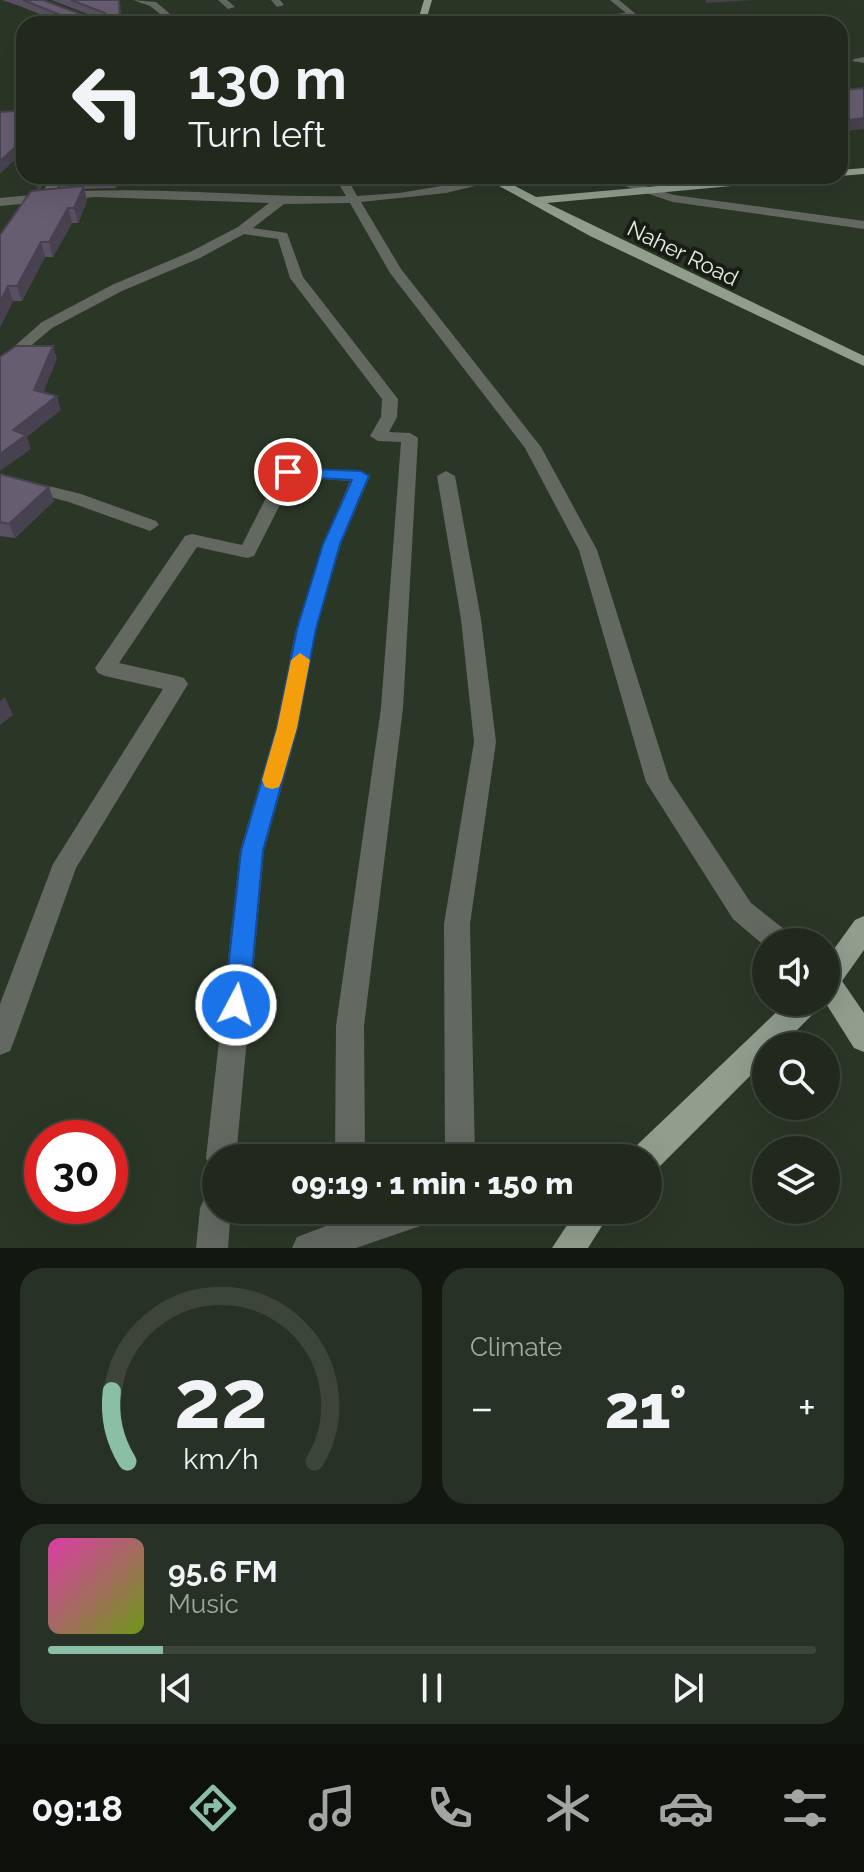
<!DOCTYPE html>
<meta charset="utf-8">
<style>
body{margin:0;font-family:Raleway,sans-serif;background:#283125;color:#f1f3f6;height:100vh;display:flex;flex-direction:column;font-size:30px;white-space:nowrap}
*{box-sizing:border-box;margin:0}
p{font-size:26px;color:#a2a6a3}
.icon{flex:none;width:44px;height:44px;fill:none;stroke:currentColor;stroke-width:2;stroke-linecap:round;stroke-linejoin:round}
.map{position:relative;height:1248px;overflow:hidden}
.details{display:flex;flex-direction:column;gap:20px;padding:20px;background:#12170f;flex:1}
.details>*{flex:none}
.guide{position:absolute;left:16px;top:16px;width:832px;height:168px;border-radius:24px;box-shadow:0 8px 32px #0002,0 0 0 2px #3d453b;background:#20291c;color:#f1f3f6;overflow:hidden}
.controls{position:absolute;left:752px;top:928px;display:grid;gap:16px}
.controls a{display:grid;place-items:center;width:88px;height:88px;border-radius:50%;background:#20291c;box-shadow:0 8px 32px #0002,0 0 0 2px #3d453b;font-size:40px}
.speed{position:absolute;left:24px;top:1120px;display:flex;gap:16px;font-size:40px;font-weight:700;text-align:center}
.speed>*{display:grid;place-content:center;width:104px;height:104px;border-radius:50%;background:#20291c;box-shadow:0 8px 32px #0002,0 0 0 2px #3d453b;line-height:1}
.speed .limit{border:12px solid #d22;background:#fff;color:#111}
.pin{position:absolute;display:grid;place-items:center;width:68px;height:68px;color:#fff;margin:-34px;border:4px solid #fff;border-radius:50%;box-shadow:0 2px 8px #0007}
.me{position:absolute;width:88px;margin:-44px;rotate:6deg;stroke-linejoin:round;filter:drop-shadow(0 0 6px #0008)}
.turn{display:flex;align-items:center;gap:28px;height:168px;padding:0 40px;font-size:36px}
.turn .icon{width:104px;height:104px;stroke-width:2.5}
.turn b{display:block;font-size:56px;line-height:68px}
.big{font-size:60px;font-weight:800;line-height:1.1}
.details .card{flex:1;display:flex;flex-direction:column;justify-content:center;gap:12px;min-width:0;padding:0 28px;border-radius:24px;background:#283125}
.details .dial{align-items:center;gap:0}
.dial svg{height:208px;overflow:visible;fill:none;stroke:#3d453b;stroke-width:7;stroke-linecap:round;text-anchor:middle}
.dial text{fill:#f1f3f6;stroke:none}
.song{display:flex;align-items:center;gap:24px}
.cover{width:96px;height:96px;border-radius:12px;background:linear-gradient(135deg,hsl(320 70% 55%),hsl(80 70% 35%))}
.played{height:8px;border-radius:4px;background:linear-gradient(90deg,#8abfa5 15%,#3d453b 15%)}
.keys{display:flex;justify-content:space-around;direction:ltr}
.heat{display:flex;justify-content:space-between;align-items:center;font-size:44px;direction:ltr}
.details .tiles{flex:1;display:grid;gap:20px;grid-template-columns:1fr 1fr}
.card:last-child{grid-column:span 2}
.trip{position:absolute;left:202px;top:1144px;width:460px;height:80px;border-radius:40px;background:#20291c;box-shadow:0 8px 32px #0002,0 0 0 2px #3d453b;font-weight:800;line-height:80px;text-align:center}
.menu{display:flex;height:128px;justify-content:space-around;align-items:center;background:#0d100b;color:#a2a6a3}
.menu .icon{width:56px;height:56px}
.menu .current{color:#8abfa5}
.menu b{font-size:36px;color:#f1f3f6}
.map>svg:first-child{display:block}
</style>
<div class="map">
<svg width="864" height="1248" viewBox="0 0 864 1248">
<rect width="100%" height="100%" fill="#2b3726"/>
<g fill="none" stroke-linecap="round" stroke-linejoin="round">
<!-- minor -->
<g fill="#636961" fill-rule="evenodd">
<path d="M31,0H43L106,24H94Z"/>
<path d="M133,0L156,2L182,24H173L150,6Z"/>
<path d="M218,0H227L235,7L228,9Z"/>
<path d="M271,0H280L284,5L277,7Z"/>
<path d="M610,0H619L637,15L559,24H522L626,13Z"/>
<path d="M864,57V63L852,61L854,59Z"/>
<path d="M51,176H63L55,193C151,185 249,198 346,196L334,176H346L357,196L399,193L495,177V181L446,193L361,202L401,269L541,447L597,550L669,779L751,903L789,933L793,942H766V947L733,919L646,782L579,550L525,448L390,273L350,203L284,204L253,228L287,233L303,277L398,399L397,417L389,432L410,433L418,438L403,708L364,1026L365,1158H335L336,1026L381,708L401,442L378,441L370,436L381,417L382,399L290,278L278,239L244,234L200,258L122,291L52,328L0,372V359L42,322L112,285L190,252L238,227L269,203L95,197L0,206V198L42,194Z"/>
<path d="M595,176H613L674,195L864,221V229L673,202Z"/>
<path d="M288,467L361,471L370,476L341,544L316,629L298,728L264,851L236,1158H216V1171L210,1169L206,1158L240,851L276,728L296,629L323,544L350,481L294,477L254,556L247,558L197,547L119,663L177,676L184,678L188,684L76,868L14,1041L10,1051L0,1055V1004L53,864L163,689L105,676L98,673L95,668L185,536L192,534L242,545L279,472Z"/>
<path d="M446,471L455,476L481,619L496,742L470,924L475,1158H445L444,924L474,742L461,619L437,476Z"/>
<path d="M0,474L81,494L156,521L159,525L150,531L69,502L0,484Z"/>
<path d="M216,1192V1210H231L228,1248H196L200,1208L205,1197Z"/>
<path d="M334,1210H366V1213L376,1210H440L435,1221L356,1248H292L297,1237L334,1223Z"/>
</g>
<!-- major -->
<g fill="#919e8d" fill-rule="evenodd">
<path d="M424,0H432L425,24H417Z"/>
<path d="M864,168V174L840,176H838L840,170Z"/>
<path d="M481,176H496L536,197L769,176H813L807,179L547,203L864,356V366L590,236Z"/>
<path d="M864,916V950L842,981L864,1013V1052L854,1048L825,1002L826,960L855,920Z"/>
<path d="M787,1002H820L816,1011L781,1046H766V1060L657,1169L648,1172V1158H631L635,1147Z"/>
<path d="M577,1210H612L588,1248H552Z"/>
</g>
</g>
<!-- wall -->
<g fill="#595061">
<path d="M2,0H43L91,18H98L51,0H120L121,24H64L17,5Z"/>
<path d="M38,176H49L39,190L60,188L57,179L123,176L116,188L84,189L87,201L78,223H72L53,257H45L22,301H13L0,327V235L38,190L35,181Z"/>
<path d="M0,474L54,501L15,538L0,536Z"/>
</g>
<!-- shaded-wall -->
<g fill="#48414f">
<path d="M706,0H753L706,3Z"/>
<path d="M864,118V129L840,132V121Z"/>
<path d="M24,139V151L0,174V161Z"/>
<path d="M39,176H49L38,191L35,181Z"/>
<path d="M114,176H123L116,188L113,177Z"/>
<path d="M84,186L87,201L78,223L74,208Z"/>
<path d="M68,208L72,223L53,257L49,242Z"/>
<path d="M41,242L45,257L22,301L17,286Z"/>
<path d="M8,286L13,301L0,327V302Z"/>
<path d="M53,346L57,359L39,403L34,390Z"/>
<path d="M57,396L61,410L27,437L31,449L0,471V454L13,430Z"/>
<path d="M49,487L54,501L15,538L9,524Z"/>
<path d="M5,697L13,715L0,725V701Z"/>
</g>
<!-- building -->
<g fill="#675d71" stroke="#48414f" stroke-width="2">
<path d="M23,0H43L91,18L107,16L105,13L71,0H119L120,24H83Z"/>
<path d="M24,76V139L0,161V112L15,111L21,77Z"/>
<path d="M864,88V118L840,121V90Z"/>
<path d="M59,176H114L113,177L57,179Z"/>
<path d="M84,186L74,208H68L49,242H41L17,286H8L0,302V235L31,191Z"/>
<path d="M16,346H53L34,390L57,396L13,430L26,435L0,454V357Z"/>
<path d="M0,474L49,487L9,524L0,522Z"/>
</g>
<!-- route -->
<path fill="#1a73e8" stroke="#114b97" stroke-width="2" d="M288,468L361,471L369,476L340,544L316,629L297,728L263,851L249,1005L245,1013L236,1017L228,1013L224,1005L241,851L277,728L297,629L323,544L352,480L283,476L280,472Z"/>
<!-- slow -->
<path fill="#f59e0b" d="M300,653L310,660L297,728L282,780L279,787L272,789L265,787L262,780L277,728L291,660Z"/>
<g text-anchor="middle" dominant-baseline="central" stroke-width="8" stroke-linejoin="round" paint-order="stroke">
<!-- far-street labels -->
<g font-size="22" fill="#e4ece1" stroke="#171d15">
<text transform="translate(683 253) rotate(26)">Naher Road</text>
</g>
</g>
</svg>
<div class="controls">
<a><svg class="icon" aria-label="sound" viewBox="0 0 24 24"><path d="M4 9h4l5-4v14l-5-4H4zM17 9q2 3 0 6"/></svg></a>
<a><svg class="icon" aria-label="search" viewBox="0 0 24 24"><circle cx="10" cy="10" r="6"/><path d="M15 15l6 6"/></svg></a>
<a><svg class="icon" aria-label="layers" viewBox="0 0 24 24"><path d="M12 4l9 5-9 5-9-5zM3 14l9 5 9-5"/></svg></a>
</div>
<div class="speed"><div class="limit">30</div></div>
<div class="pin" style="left:288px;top:472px;background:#d93025"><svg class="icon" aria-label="arrive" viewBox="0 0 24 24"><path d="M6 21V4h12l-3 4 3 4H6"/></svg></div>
<svg class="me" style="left:236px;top:1005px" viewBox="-20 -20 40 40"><circle r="17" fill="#1a73e8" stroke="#fff" stroke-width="3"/><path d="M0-11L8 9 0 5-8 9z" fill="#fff"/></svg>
<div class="trip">09:19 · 1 min · 150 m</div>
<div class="guide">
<div class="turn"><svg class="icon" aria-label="left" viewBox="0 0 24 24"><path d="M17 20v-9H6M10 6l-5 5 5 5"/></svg><div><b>130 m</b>Turn left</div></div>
</div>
</div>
<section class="details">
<div class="tiles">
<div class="card dial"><svg viewBox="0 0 100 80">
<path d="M14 69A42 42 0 1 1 86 69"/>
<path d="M14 69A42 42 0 0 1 8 42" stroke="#8abfa5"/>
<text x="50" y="56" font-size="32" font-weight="700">22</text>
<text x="50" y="72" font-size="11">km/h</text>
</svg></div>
<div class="card"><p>Climate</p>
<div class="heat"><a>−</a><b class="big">21°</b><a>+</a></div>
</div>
<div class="card">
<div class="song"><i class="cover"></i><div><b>95.6 FM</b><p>Music</p></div></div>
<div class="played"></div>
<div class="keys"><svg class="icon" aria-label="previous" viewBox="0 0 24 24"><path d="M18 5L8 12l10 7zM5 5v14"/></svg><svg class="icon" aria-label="pause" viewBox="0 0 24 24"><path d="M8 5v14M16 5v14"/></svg><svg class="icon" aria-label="next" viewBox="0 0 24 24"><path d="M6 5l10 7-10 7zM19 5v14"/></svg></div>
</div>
</div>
</section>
<nav class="menu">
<b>09:18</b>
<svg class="icon current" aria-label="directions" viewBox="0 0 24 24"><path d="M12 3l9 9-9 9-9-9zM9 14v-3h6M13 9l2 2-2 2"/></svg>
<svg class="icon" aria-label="music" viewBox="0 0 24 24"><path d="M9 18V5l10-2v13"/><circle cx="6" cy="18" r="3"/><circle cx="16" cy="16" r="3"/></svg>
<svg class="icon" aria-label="phone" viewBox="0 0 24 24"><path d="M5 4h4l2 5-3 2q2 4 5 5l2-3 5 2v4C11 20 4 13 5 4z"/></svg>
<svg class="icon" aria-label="climate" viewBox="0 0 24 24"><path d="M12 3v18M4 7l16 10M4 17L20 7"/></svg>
<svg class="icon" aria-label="car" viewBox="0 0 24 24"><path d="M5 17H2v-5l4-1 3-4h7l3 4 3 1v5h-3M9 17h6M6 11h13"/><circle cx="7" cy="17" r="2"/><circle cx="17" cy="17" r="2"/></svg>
<svg class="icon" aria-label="filters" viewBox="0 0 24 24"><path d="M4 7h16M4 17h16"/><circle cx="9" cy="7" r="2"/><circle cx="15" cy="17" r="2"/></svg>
</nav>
